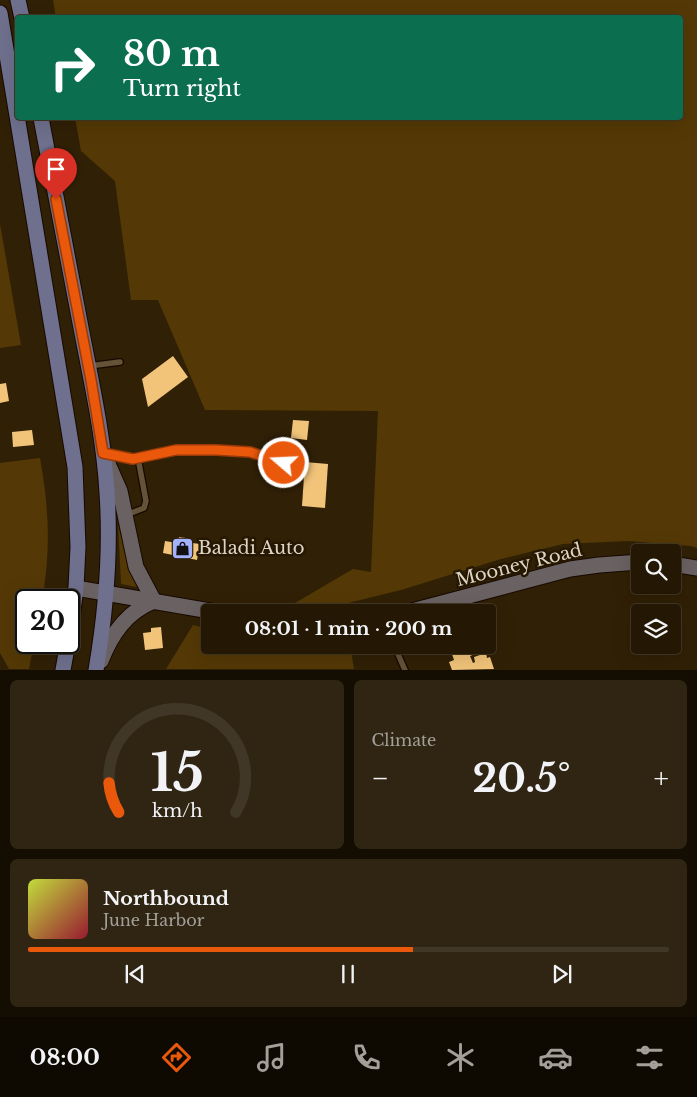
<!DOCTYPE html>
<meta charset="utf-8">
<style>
body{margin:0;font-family:"Libre Baskerville",serif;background:#302513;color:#f1f3f6;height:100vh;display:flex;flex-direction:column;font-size:19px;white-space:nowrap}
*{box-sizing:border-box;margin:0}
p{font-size:16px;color:#a3a09a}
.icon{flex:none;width:28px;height:28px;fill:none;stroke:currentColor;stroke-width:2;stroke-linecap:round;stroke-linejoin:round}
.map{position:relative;height:670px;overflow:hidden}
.side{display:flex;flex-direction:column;gap:10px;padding:10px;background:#140d02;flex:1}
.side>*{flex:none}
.top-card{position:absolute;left:15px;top:15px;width:668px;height:105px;border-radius:5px;box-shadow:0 5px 20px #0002,0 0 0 1px #413726;background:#0b6e4f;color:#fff;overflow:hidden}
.buttons{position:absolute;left:631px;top:544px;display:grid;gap:10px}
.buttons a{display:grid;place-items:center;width:50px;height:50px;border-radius:5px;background:#241804;box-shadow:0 5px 20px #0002,0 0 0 1px #413726;font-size:25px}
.speed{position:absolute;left:15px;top:589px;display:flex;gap:10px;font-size:25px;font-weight:700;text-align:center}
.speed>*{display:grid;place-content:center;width:65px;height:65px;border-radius:50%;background:#241804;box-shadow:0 5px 20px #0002,0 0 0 1px #413726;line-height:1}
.speed .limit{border:2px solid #111;border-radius:8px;background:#fff;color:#111}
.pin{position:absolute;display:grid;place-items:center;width:42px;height:42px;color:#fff;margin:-51px -21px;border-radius:50% 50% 50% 0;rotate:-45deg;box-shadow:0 0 5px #0007}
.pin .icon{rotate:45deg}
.me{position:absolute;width:55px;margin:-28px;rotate:289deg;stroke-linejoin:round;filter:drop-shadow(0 0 4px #0008)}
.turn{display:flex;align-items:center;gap:18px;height:105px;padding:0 25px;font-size:22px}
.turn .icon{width:65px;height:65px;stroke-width:2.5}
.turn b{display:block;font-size:35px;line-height:42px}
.big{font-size:38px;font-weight:800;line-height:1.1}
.side .tile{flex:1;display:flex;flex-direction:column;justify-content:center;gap:8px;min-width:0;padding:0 18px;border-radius:8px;background:#302513}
.side .dial{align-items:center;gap:0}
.dial svg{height:130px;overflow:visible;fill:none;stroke:#413726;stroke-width:7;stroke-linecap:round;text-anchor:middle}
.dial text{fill:#f1f3f6;stroke:none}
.song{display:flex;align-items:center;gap:15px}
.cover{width:60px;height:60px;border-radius:8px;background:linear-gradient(135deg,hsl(70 70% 55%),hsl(350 70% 35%))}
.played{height:5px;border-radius:2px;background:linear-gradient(90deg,#ea580c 60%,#413726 60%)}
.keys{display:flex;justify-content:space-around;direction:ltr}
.heat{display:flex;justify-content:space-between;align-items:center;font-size:28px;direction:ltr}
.side .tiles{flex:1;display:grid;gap:10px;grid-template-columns:1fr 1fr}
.tile:last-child{grid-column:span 2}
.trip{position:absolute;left:201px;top:604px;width:295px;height:50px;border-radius:5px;background:#241804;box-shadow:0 5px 20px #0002,0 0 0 1px #413726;font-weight:800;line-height:50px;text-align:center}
.menu{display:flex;height:80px;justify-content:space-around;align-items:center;background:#0e0a02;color:#a3a09a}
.menu .icon{width:35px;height:35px}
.menu .current{color:#ea580c}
.menu b{font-size:22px;color:#f1f3f6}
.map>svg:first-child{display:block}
</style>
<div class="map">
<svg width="697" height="670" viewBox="0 0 697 670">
<rect width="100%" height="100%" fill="#302006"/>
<!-- green -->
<g fill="#543906">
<path d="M53,0H697V548L690,546L628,541L563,544L501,559L401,590L348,603H295L353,569L371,572L378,411L205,410L158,300H131L115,181L81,151L75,118H680V18H56Z"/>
<path d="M0,224L21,345L0,348Z"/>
<path d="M40,458C49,508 51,550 42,600H26V642L34,643L29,669H9L0,653V463Z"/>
<path d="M118,524L129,568L137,587L121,584V582Z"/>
<path d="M193,625L210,629V645H350L354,669H166Z"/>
</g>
<!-- building -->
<g fill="#f2c47a">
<path d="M173,356L188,377L148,407L142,379Z"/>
<path d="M6,383L9,401L0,403V384Z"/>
<path d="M293,420L309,421L307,440L291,438Z"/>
<path d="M32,430L34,445L13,447L12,432Z"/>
<path d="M305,462L328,464L325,508L302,506Z"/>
<path d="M179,537L186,538L185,542L200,544L197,560L163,553L165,541L177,543Z"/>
<path d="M161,627L163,648L145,650L143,633L151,632V628Z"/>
<path d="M467,645V648L473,646L475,654L470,656L473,663L475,662L474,657L486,653L487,658L490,657L494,669L452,670L449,662L454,660L451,651Z"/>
</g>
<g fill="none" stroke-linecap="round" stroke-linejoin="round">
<defs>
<g id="lane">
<path d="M89,366L120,362"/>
<path d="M105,454L133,459L177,450H216L250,452L284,463"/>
<path d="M126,515L144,508L146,501L138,458"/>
<path d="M394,645L405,670"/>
</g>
<g id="secondary">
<path d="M105,457L120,491L136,567L154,601"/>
<path d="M672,564L697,568"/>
<path d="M76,588L216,612"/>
<path d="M408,612L570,569L599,565L640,562"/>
<path d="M101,661C111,635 126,612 154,601"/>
</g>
<g id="primary">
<path d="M18,0L22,18"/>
<path d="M0,13L75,467L78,547L76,588L69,639"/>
<path d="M41,118C55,189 68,261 82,333C92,385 104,439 107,493C111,552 106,611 96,670"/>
<path d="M63,670L68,642"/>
</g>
</defs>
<!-- lane casing -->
<use href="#lane" stroke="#170900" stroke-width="8"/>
<!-- secondary casing -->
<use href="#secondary" stroke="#170900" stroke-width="17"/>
<!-- primary casing -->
<use href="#primary" stroke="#170900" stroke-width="17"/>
<!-- lane -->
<use href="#lane" stroke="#645338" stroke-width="5.5"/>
<!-- secondary -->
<use href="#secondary" stroke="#696162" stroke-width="15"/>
<!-- primary -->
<use href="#primary" stroke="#6f708d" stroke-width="15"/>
</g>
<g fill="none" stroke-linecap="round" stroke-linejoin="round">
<defs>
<path id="route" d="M56,199L91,380L103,453L133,459L176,450H216L250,452L284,463"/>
</defs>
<!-- route casing -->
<use href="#route" stroke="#983908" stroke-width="12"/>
<!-- route -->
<use href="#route" stroke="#ea580c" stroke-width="9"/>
</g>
<!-- icons -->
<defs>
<symbol id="shop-square" viewBox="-11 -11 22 22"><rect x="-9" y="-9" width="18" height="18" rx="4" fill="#a3b2fd" stroke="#251700"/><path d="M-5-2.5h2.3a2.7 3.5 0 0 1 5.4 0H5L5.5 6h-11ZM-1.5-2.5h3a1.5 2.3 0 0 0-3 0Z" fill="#111"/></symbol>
</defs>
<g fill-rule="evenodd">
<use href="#shop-square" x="170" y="536" width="25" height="25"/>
</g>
<g text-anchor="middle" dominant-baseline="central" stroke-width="5" stroke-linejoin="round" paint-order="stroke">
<!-- poi labels -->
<g font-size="18" fill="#ded4c5" stroke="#251700" text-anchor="start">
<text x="198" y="548">Baladi Auto</text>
</g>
<!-- street labels -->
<g font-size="18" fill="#ded4c5" stroke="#251700">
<text transform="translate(519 565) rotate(-14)">Mooney Road</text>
</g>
</g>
</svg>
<div class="buttons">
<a><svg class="icon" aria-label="search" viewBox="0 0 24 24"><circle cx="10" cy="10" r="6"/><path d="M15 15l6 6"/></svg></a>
<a><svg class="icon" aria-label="layers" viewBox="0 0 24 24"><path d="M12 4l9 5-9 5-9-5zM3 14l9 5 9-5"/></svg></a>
</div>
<div class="speed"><div class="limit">20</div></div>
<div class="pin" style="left:56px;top:199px;background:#d93025"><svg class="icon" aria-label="arrive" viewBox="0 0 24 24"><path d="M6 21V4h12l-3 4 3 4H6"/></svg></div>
<svg class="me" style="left:284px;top:463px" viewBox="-20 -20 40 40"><circle r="17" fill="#ea580c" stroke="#fff" stroke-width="3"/><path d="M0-11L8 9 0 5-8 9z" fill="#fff"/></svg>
<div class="trip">08:01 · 1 min · 200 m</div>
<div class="top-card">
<div class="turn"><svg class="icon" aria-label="right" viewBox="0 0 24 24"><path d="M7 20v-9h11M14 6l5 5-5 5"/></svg><div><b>80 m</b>Turn right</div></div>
</div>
</div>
<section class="side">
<div class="tiles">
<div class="tile dial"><svg viewBox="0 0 100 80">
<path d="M14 69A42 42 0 1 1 86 69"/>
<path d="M14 69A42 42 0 0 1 8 51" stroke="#ea580c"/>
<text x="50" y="56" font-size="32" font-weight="700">15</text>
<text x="50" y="72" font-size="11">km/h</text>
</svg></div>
<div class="tile"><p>Climate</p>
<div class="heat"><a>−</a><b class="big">20.5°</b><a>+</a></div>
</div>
<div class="tile">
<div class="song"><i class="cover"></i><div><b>Northbound</b><p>June Harbor</p></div></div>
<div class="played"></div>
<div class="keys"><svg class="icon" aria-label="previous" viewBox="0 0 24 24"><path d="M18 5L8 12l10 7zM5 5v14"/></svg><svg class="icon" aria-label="pause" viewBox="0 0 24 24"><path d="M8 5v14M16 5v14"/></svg><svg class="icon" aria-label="next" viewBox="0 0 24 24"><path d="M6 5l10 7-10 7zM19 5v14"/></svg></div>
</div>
</div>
</section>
<nav class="menu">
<b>08:00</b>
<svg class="icon current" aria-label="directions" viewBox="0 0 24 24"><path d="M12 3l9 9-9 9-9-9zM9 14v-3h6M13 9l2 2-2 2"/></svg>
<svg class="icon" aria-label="music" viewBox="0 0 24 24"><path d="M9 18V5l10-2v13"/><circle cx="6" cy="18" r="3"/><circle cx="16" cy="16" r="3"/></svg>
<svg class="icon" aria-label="phone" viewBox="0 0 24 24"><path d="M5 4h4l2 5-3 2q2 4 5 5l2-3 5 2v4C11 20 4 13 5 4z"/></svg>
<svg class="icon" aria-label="climate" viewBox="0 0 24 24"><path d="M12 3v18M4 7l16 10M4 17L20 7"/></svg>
<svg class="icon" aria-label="car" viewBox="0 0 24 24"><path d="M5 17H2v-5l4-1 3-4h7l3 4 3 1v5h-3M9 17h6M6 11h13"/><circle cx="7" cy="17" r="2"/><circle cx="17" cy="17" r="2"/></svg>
<svg class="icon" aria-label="filters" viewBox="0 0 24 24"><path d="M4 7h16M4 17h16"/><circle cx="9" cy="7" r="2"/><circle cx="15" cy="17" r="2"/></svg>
</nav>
